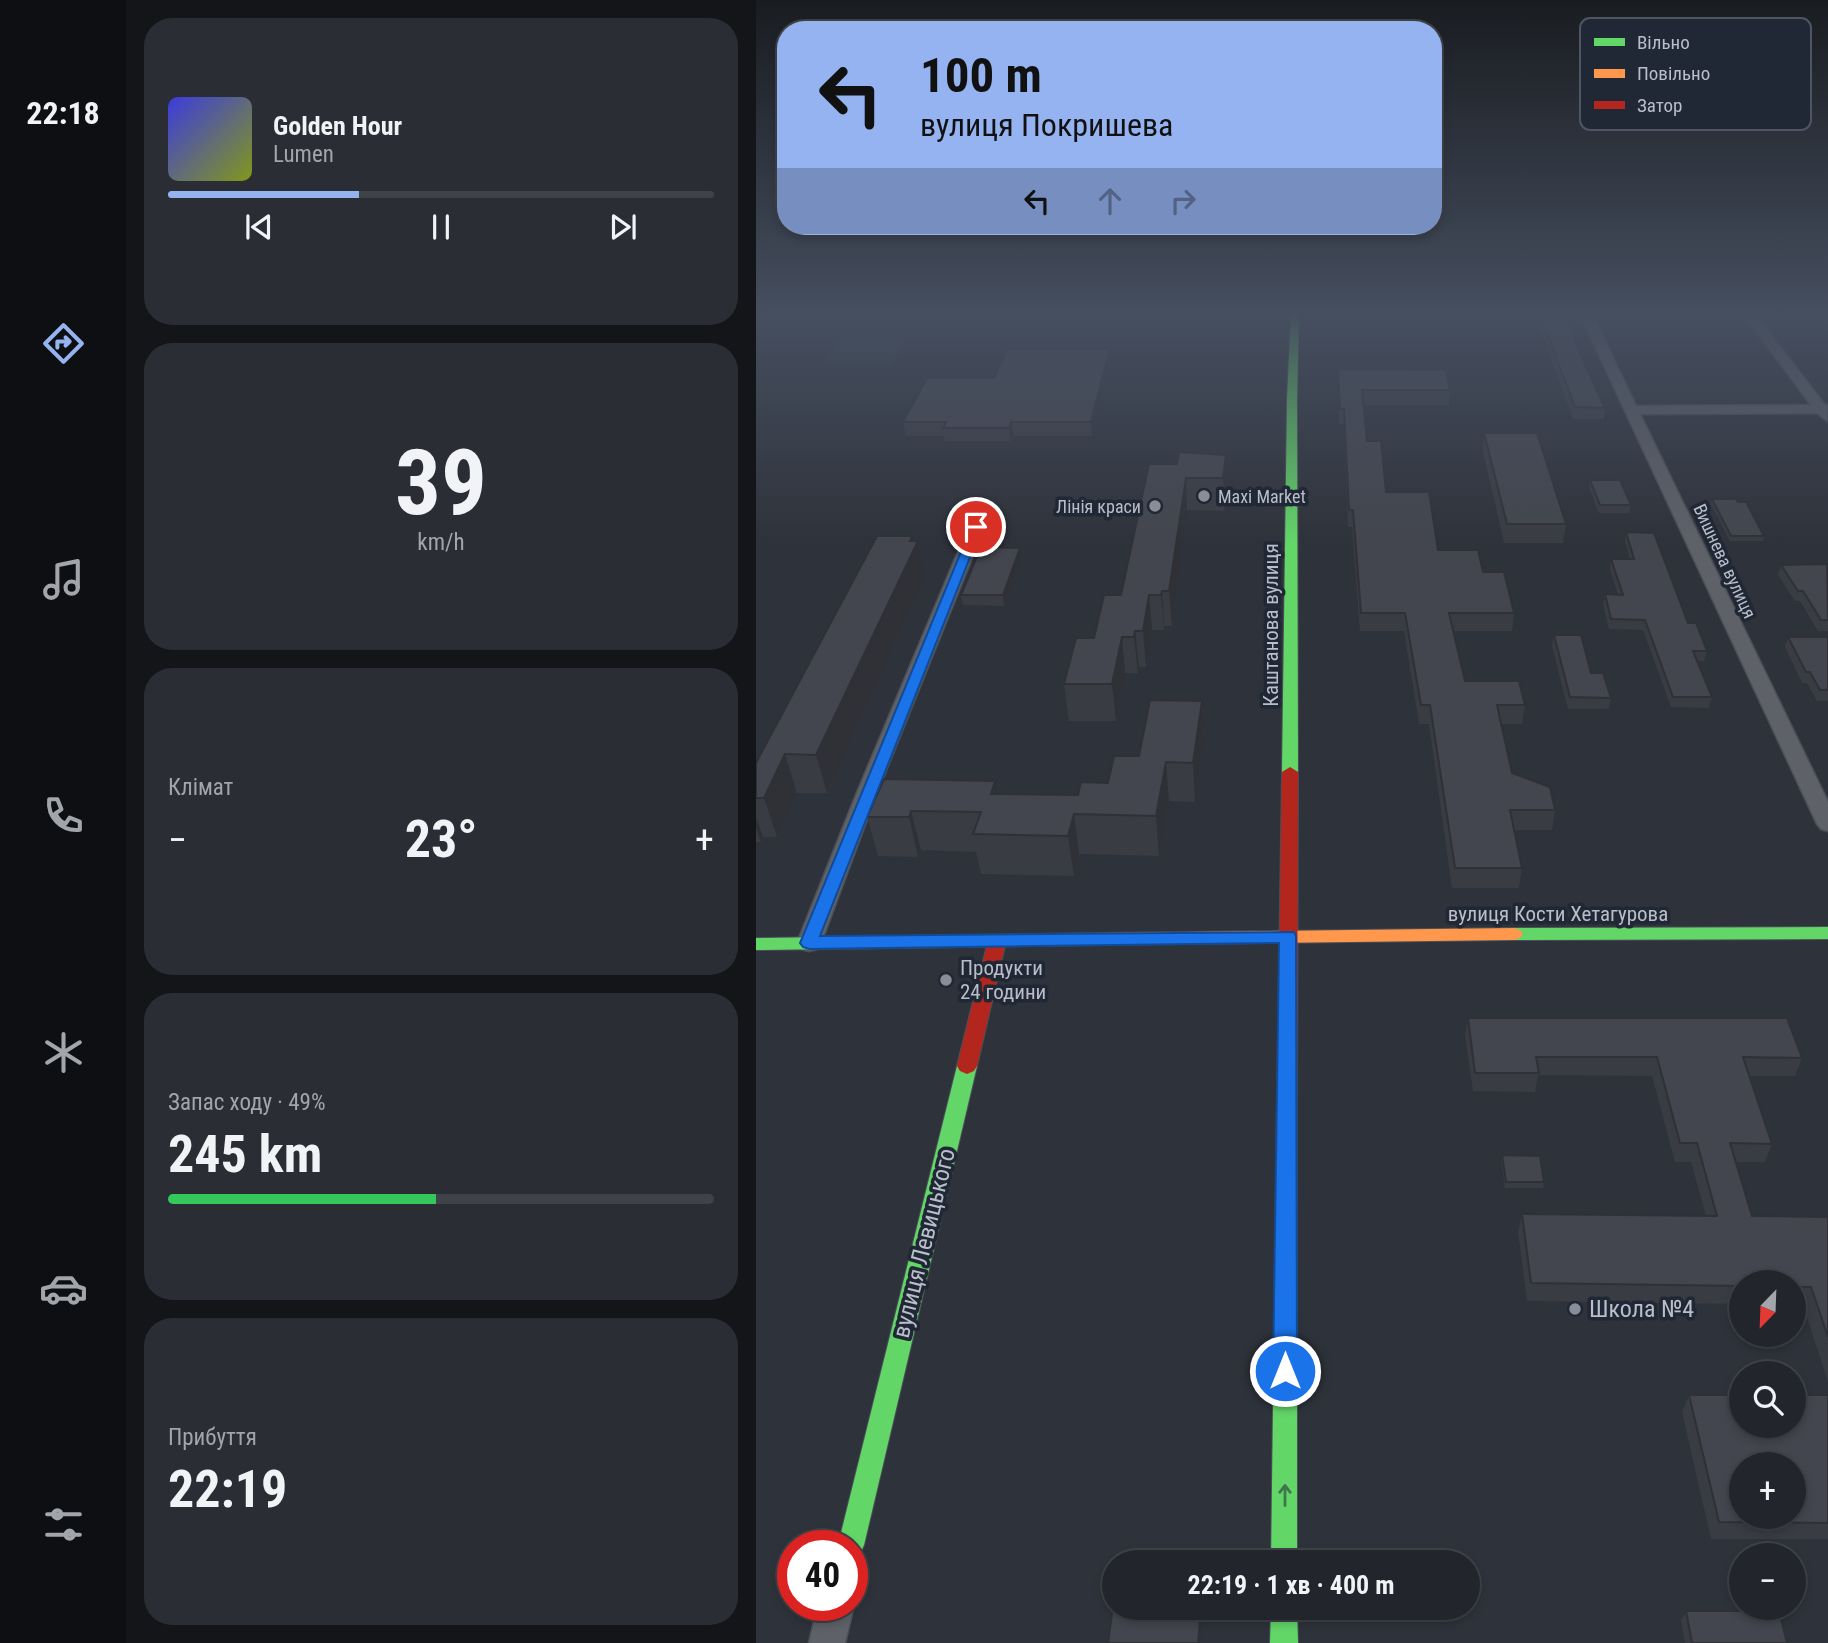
<!DOCTYPE html>
<html lang="uk">
<meta charset="utf-8">
<style>
body{margin:0;font-family:"Roboto Condensed",sans-serif;background:#2a2e34;color:#f1f3f6;height:100vh;display:flex;flex-direction:column;font-size:26px;white-space:nowrap}
*{box-sizing:border-box;margin:0}
p{font-size:23px;color:#a2a5a9}
.icon{flex:none;width:38px;height:38px;fill:none;stroke:currentColor;stroke-width:2;stroke-linecap:round;stroke-linejoin:round}
.map{position:relative;flex:1;overflow:hidden}
.drawer{display:flex;flex-direction:column;gap:18px;padding:18px;background:#131518;width:630px}
.drawer>*{flex:none}
.top-card{position:absolute;left:21px;top:21px;width:665px;height:214px;border-radius:28px;box-shadow:0 4px 10px #0003,0 0 0 2px #3f4348;background:#95b2f1;color:#111;overflow:hidden}
.needle{width:46px;rotate:203deg}
.controls{position:absolute;left:973px;top:1270px;display:grid;gap:14px}
.controls a{display:grid;place-items:center;width:77px;height:77px;border-radius:50%;background:#22262c;box-shadow:0 4px 10px #0003,0 0 0 2px #3f4348;font-size:35px}
.speed{position:absolute;left:21px;top:1530px;display:flex;gap:14px;font-size:35px;font-weight:700;text-align:center}
.speed>*{display:grid;place-content:center;width:91px;height:91px;border-radius:50%;background:#22262c;box-shadow:0 4px 10px #0003,0 0 0 2px #3f4348;line-height:1}
.speed .limit{border:10px solid #d22;background:#fff;color:#111}
.pin{position:absolute;display:grid;place-items:center;width:60px;height:60px;color:#fff;margin:-30px;border:4px solid #fff;border-radius:50%;box-shadow:0 2px 7px #0007}
.me{position:absolute;width:77px;margin:-38px;rotate:0deg;stroke-linejoin:round;filter:drop-shadow(0 0 5px #0008)}
.turn{display:flex;align-items:center;gap:24px;height:147px;padding:0 28px;font-size:32px}
.turn .icon{width:91px;height:91px;stroke-width:2.5}
.turn b{display:block;font-size:49px;line-height:60px}
.lanes{display:flex;align-items:center;height:66px;padding:0 28px;background:#0003;justify-content:center;gap:35px;direction:ltr}
.lanes .off{opacity:.35}
.big{font-size:52px;font-weight:700;line-height:1.1}
.drawer .card{flex:1;display:flex;flex-direction:column;justify-content:center;gap:10px;min-width:0;padding:0 24px;border-radius:28px;background:#2a2e34}
.drawer .dial{align-items:center;gap:0}
.dial b{font-size:91px;line-height:1}
.song{display:flex;align-items:center;gap:21px}
.cover{width:84px;height:84px;border-radius:10px;background:linear-gradient(135deg,hsl(240 70% 55%),hsl(70 70% 35%))}
.played{height:7px;border-radius:4px;background:linear-gradient(90deg,#95b2f1 35%,#3f4348 35%)}
.keys{display:flex;justify-content:space-around;direction:ltr}
.heat{display:flex;justify-content:space-between;align-items:center;font-size:38px;direction:ltr}
.charge{height:10px;border-radius:5px;background:linear-gradient(90deg,#34c759 49%,#3f4348 0)}
.trip{position:absolute;left:346px;top:1550px;width:378px;height:70px;border-radius:35px;background:#22262c;box-shadow:0 4px 10px #0003,0 0 0 2px #3f4348;font-weight:700;line-height:70px;text-align:center}
main{display:flex;flex:1;min-height:0}
.tab-bar{display:flex;flex-direction:column;width:126px;justify-content:space-around;align-items:center;background:#0e0f12;color:#a2a5a9}
.tab-bar .icon{width:49px;height:49px}
.tab-bar .selected{color:#95b2f1}
.tab-bar b{font-size:32px;color:#f1f3f6}
.map>svg:first-child{display:block}
</style>
<main>
<nav class="tab-bar">
<b>22:18</b>
<svg class="icon selected" aria-label="directions" viewBox="0 0 24 24"><path d="M12 3l9 9-9 9-9-9zM9 14v-3h6M13 9l2 2-2 2"/></svg>
<svg class="icon" aria-label="music" viewBox="0 0 24 24"><path d="M9 18V5l10-2v13"/><circle cx="6" cy="18" r="3"/><circle cx="16" cy="16" r="3"/></svg>
<svg class="icon" aria-label="phone" viewBox="0 0 24 24"><path d="M5 4h4l2 5-3 2q2 4 5 5l2-3 5 2v4C11 20 4 13 5 4z"/></svg>
<svg class="icon" aria-label="climate" viewBox="0 0 24 24"><path d="M12 3v18M4 7l16 10M4 17L20 7"/></svg>
<svg class="icon" aria-label="car" viewBox="0 0 24 24"><path d="M5 17H2v-5l4-1 3-4h7l3 4 3 1v5h-3M9 17h6M6 11h13"/><circle cx="7" cy="17" r="2"/><circle cx="17" cy="17" r="2"/></svg>
<svg class="icon" aria-label="filters" viewBox="0 0 24 24"><path d="M4 7h16M4 17h16"/><circle cx="9" cy="7" r="2"/><circle cx="15" cy="17" r="2"/></svg>
</nav>
<section class="drawer">
<div class="card">
<div class="song"><i class="cover"></i><div><b>Golden Hour</b><p>Lumen</p></div></div>
<div class="played"></div>
<div class="keys"><svg class="icon" aria-label="previous" viewBox="0 0 24 24"><path d="M18 5L8 12l10 7zM5 5v14"/></svg><svg class="icon" aria-label="pause" viewBox="0 0 24 24"><path d="M8 5v14M16 5v14"/></svg><svg class="icon" aria-label="next" viewBox="0 0 24 24"><path d="M6 5l10 7-10 7zM19 5v14"/></svg></div>
</div>
<div class="card dial"><b>39</b><p>km/h</p></div>
<div class="card"><p>Клімат</p>
<div class="heat"><a>−</a><b class="big">23°</b><a>+</a></div>
</div>
<div class="card"><p>Запас ходу · 49%</p><b class="big">245 km</b><div class="charge"></div></div>
<div class="card"><p>Прибуття</p><b class="big">22:19</b></div>
</section>
<div class="map">
<svg width="1072" height="1643" viewBox="0 0 1072 1643">
<rect width="100%" height="100%" fill="#2e323a"/>
<!-- green -->
<path fill="#2b3b3f" d="M160,319L135,365H68L97,320Z"/>
<g fill="none" stroke-linecap="round" stroke-linejoin="round">
<defs>
<g id="street">
<path d="M824,314H836L880,406L1055,405L987,314H999L1069,405H1072L1071,421L1061,413L884,414L1072,802V831L1065,829L1061,824Z"/>
<path d="M220,523L228,528L120,795L65,943L61,949L53,951L45,949L41,943L100,795L212,528Z"/>
<path d="M96,1601L98,1605L89,1643H53L62,1605H96Z"/>
</g>
<g id="fast">
<path d="M535,314H543L541,399L542,772L534,777L526,772L531,399Z"/>
<path d="M1072,927V939L758,940L752,938L749,934L752,930L758,928Z"/>
<path d="M347,933L353,935L356,939L353,943L347,945L0,950V938Z"/>
<path d="M211,1058L218,1061L221,1066L108,1545L104,1554L96,1557V1545H82L201,1066L204,1061Z"/>
<path d="M531,1091L538,1093L541,1099V1563H515L521,1099L524,1093Z"/>
<path d="M515,1608H541L542,1643H514Z"/>
</g>
<path id="slow" d="M758,928L764,930L767,934L764,938L758,940L347,945L341,943L338,939L341,935L347,933Z"/>
<g id="jam">
<path d="M534,767L542,772L541,1099L538,1105L531,1107L524,1105L521,1099L526,772Z"/>
<path d="M241,935L247,937L250,941L221,1066L218,1071L211,1074L204,1071L201,1066L232,941L235,937Z"/>
</g>
</defs>
<!-- street casing -->
<use href="#street" stroke="#4b4f57" stroke-width="3"/>
<!-- fast casing -->
<use href="#fast" stroke="#4b4f57" stroke-width="2"/>
<!-- slow casing -->
<use href="#slow" stroke="#4b4f57" stroke-width="2"/>
<!-- jam casing -->
<use href="#jam" stroke="#4b4f57" stroke-width="2"/>
<!-- street -->
<use href="#street" fill="#5e6168" fill-rule="evenodd"/>
<!-- fast -->
<use href="#fast" fill="#63d668" fill-rule="evenodd"/>
<!-- slow -->
<use href="#slow" fill="#ff974d" fill-rule="evenodd"/>
<!-- jam -->
<use href="#jam" fill="#b3261e" fill-rule="evenodd"/>
</g>
<!-- wall -->
<g fill="#3a3c43">
<path d="M332,314H490V321H447L446,316Z"/>
<path d="M779,314H809L829,365L849,408L848,419H817Z"/>
<path d="M355,362L336,436H257L255,441H189L188,436H150L147,422L238,378Z"/>
<path d="M582,369L694,390L693,405H608L611,441L630,492L682,550L727,572L758,613L756,631H697L709,681L769,705L766,724H745L756,773L799,810L796,830H758L766,868L763,888H696L673,724H663L648,631H604L596,527H592L588,424H583Z"/>
<path d="M728,433L810,524L807,543H748L727,451Z"/>
<path d="M470,455L471,487L469,511L431,510L416,626H408V630H396L390,667H383L382,673H369L360,721H313L308,684L365,595L421,464Z"/>
<path d="M834,480L875,505L873,513H843L833,487Z"/>
<path d="M956,499L982,502L1008,536L1007,541H974L955,504Z"/>
<path d="M870,532L951,651L948,661H942L956,697L953,708L915,707L887,630L853,629L847,605L849,594L862,595L854,569L855,559H874L869,541Z"/>
<path d="M157,541H162L169,576L71,793H41L21,837H7L5,842H0V763Z"/>
<path d="M265,558L248,606L207,605L205,595Z"/>
<path d="M1025,565H1072V631H1062L1044,601H1039L1022,575Z"/>
<path d="M798,635L835,673L855,698L853,709H812L796,646Z"/>
<path d="M1032,637H1072V701H1061L1051,683H1046L1029,647Z"/>
<path d="M446,701L448,739L439,802L413,801L403,856L323,854L318,876L225,874L220,852L165,850L162,857L122,856L111,817L242,794L322,795L352,783Z"/>
<path d="M712,1018L1046,1058L1039,1076H994L1016,1144L1009,1162H980L996,1216L1072,1217V1382L1047,1305H1038V1283H985V1304L771,1301L762,1232L766,1214L950,1216L935,1162H919L896,1076L782,1075L779,1092L717,1091L709,1036Z"/>
<path d="M746,1155L788,1182L787,1188H749L745,1161Z"/>
<path d="M933,1395H1072V1539H955L926,1412Z"/>
<path d="M930,1611L1031,1643H929L925,1621Z"/>
</g>
<!-- shaded-wall -->
<g fill="#2f3137">
<path d="M354,349L355,362L336,436L335,422Z"/>
<path d="M255,422L257,436L255,441L253,428Z"/>
<path d="M470,455L471,487L469,511L467,478Z"/>
<path d="M430,478L431,510L416,626L413,591Z"/>
<path d="M156,536L159,548L162,541L169,576L71,793L60,755Z"/>
<path d="M264,548L265,558L248,606L247,595Z"/>
<path d="M406,591L408,626V630L405,595Z"/>
<path d="M393,595L396,630L390,667L387,631Z"/>
<path d="M379,631L383,667L382,673L378,637Z"/>
<path d="M366,637L369,673L360,721L356,684Z"/>
<path d="M446,701L448,739L439,802L437,763Z"/>
<path d="M29,754L41,793L21,837L8,798Z"/>
<path d="M410,762L413,801L403,856L400,816Z"/>
<path d="M239,781L246,820L235,794Z"/>
<path d="M155,811L165,850L162,857L153,817Z"/>
<path d="M318,814L323,854L318,876L312,836Z"/>
<path d="M0,818L7,837L5,842L0,828Z"/>
<path d="M445,1608H447L444,1643H442Z"/>
</g>
<!-- building -->
<g fill="#43464e" stroke="#2f3137" stroke-width="2" fill-rule="evenodd">
<path d="M784,314H809L829,365L849,408L819,407Z"/>
<path d="M251,349H354L335,422H255L253,428H187L190,422H147L171,378H238Z"/>
<path d="M582,369L690,370L694,390H606L611,441H625L630,492H673L682,550H722L727,572H748L758,613H693L709,681H763L769,705H741L756,773L794,787L799,810H754L766,868H699L674,705H665L649,613H605L597,510H593L588,409H584Z"/>
<path d="M728,433H781L810,524H751Z"/>
<path d="M423,452L470,455L467,478H430L413,591H406L405,595H393L387,631H379L378,637H366L356,684H308L320,638H338L348,595H365L393,464H421Z"/>
<path d="M834,480H864L875,505H844Z"/>
<path d="M956,499H980L982,502H990L1008,536H975Z"/>
<path d="M870,532L898,533L932,623H940L951,651H937L956,697H917L889,620L855,619L849,594L867,595L855,559H878Z"/>
<path d="M121,536H156L154,541H162L60,755L29,754L8,798H0V763Z"/>
<path d="M225,547L264,548L247,595H205Z"/>
<path d="M1071,564L1072,620H1065L1047,591H1042L1025,565Z"/>
<path d="M798,635H825L835,673H847L855,698L814,697Z"/>
<path d="M1032,637H1072V690H1064L1054,672H1050Z"/>
<path d="M394,700L446,701L437,763L410,762L400,816L318,814L312,836L217,834L225,812L155,811L153,817H111L128,779L239,781L235,794L322,795L325,782L352,783L358,756H383Z"/>
<path d="M712,1018H1031L1046,1058L987,1057L1016,1144L974,1143L996,1216L1072,1217V1337L1055,1287H1038V1283H985V1286L775,1283L766,1214L961,1216L941,1143H924L901,1057H780L783,1073H719Z"/>
<path d="M746,1155L784,1156L788,1182H750Z"/>
<path d="M933,1395H985V1426H1038V1395H1072V1523L963,1522ZM985,1465H1038V1517H985Z"/>
<path d="M359,1592V1608H445L442,1643H352Z"/>
<path d="M930,1611H1023L1031,1643H936Z"/>
</g>
<!-- one-way arrows -->
<defs><path id="oneway-shaft" d="M-6 0H5M1.5-3L5.5 0L1.5 3" fill="none" stroke-width="1.6" stroke-linecap="round" stroke-linejoin="round" transform="scale(1.75)"/></defs>
<use stroke="#3f764c" href="#oneway-shaft" transform="translate(529 1495) rotate(-90)"/>
<!-- sky -->
<linearGradient id="sky" x2="0" y2="1"><stop stop-color="#191c20"/><stop offset="0.58" stop-color="#464f60"/><stop offset="1" stop-color="#464f60" stop-opacity="0"/></linearGradient>
<rect width="1072" height="544" fill="url(#sky)"/>
<!-- route -->
<path fill="#1a73e8" stroke="#114b97" stroke-width="2" d="M216,525L226,527L64,936L538,932L540,936L541,1371L538,1379L529,1383L521,1379L517,1371L523,943L53,949L47,947L44,943Z"/>
<!-- markers -->
<g fill="#888d98" stroke="#212835" stroke-width="2.5">
<circle cx="448" cy="496" r="7"/>
<circle cx="399" cy="506" r="7"/>
<circle cx="190" cy="980" r="7"/>
<circle cx="819" cy="1309" r="7"/>
</g>
<g text-anchor="middle" dominant-baseline="central" stroke-width="7" stroke-linejoin="round" paint-order="stroke">
<!-- far-poi labels -->
<g font-size="18" fill="#b9beca" stroke="#212835" text-anchor="start">
<text x="462" y="496">Maxi Market</text>
<text x="385" y="506" text-anchor="end">Лінія краси</text>
</g>
<!-- far-street labels -->
<g font-size="18" fill="#b9beca" stroke="#212835">
<text transform="translate(969 561) rotate(65)">Вишнева вулиця</text>
</g>
<!-- street labels -->
<g font-size="21" fill="#b9beca" stroke="#212835">
<text transform="translate(515 625) rotate(-90)">Каштанова вулиця</text>
<text x="802" y="914">вулиця Кости Хетагурова</text>
</g>
<!-- poi labels -->
<g font-size="21" fill="#b9beca" stroke="#212835" text-anchor="start">
<text x="204" y="968">Продукти<tspan x="204" dy="24">24 години</tspan></text>
</g>
<!-- near-street labels -->
<g font-size="24" fill="#b9beca" stroke="#212835">
<text transform="translate(168 1243) rotate(-76)">вулиця Левицького</text>
</g>
<!-- near-poi labels -->
<g font-size="24" fill="#b9beca" stroke="#212835" text-anchor="start">
<text x="833" y="1309">Школа №4</text>
</g>
</g>
<!-- legend -->
<rect x="824" y="18" width="231" height="112" rx="10" fill="#212835" stroke="#4f5562" stroke-width="2"/>
<rect x="838" y="38" width="31" height="8" fill="#63d668"/>
<rect x="838" y="69" width="31" height="9" fill="#ff974d"/>
<rect x="838" y="101" width="31" height="8" fill="#b3261e"/>
<g font-size="19" fill="#b9beca">
<text x="881" y="49">Вільно</text>
<text x="881" y="80">Повільно</text>
<text x="881" y="112">Затор</text>
</g>
</svg>
<div class="controls">
<a><svg class="needle" viewBox="-14 -14 28 28"><path d="M0-13l5 13h-10z" fill="#e53935"/><path d="M0 13l5-13h-10z" fill="#a2a5a9"/></svg></a>
<a><svg class="icon" aria-label="search" viewBox="0 0 24 24"><circle cx="10" cy="10" r="6"/><path d="M15 15l6 6"/></svg></a>
<a>+</a>
<a>−</a>
</div>
<div class="speed"><div class="limit">40</div></div>
<div class="pin" style="left:220px;top:527px;background:#d93025"><svg class="icon" aria-label="arrive" viewBox="0 0 24 24"><path d="M6 21V4h12l-3 4 3 4H6"/></svg></div>
<svg class="me" style="left:529px;top:1371px" viewBox="-20 -20 40 40"><circle r="17" fill="#1a73e8" stroke="#fff" stroke-width="3"/><path d="M0-11L8 9 0 5-8 9z" fill="#fff"/></svg>
<div class="trip">22:19 · 1 хв · 400 m</div>
<div class="top-card">
<div class="turn"><svg class="icon" aria-label="left" viewBox="0 0 24 24"><path d="M17 20v-9H6M10 6l-5 5 5 5"/></svg><div><b>100 m</b>вулиця Покришева</div></div>
<div class="lanes"><svg class="icon" aria-label="left" viewBox="0 0 24 24"><path d="M17 20v-9H6M10 6l-5 5 5 5"/></svg><svg class="icon off" aria-label="ahead" viewBox="0 0 24 24"><path d="M12 20V5M6 11l6-6 6 6"/></svg><svg class="icon off" aria-label="right" viewBox="0 0 24 24"><path d="M7 20v-9h11M14 6l5 5-5 5"/></svg></div>
</div>
</div>
</main>
